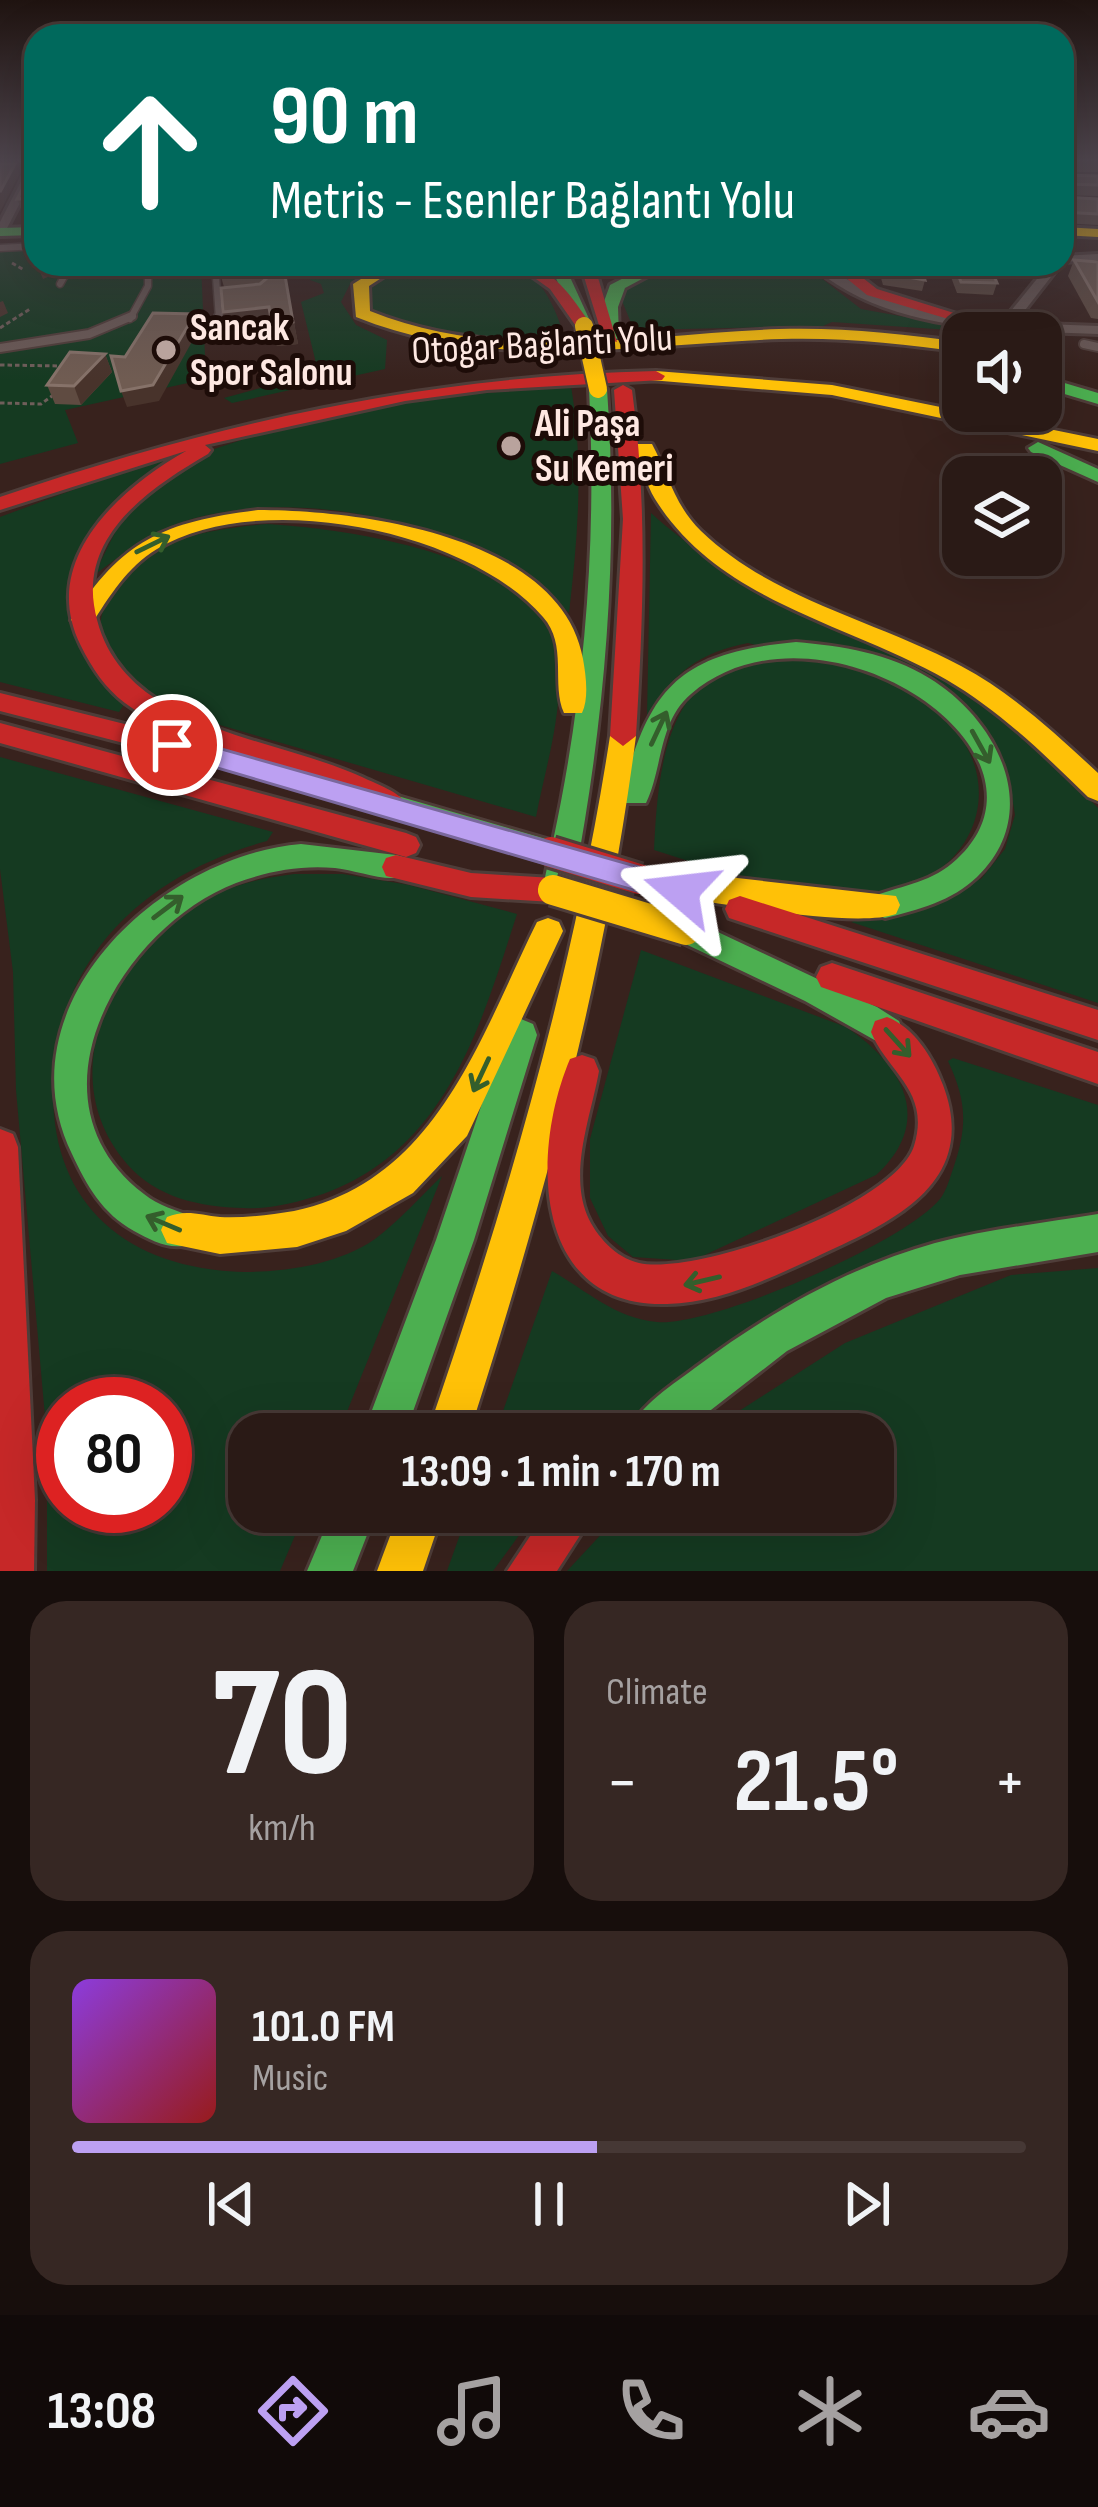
<!DOCTYPE html>
<meta charset="utf-8">
<style>
body{margin:0;font-family:"Sofia Sans Condensed",sans-serif;background:#362723;color:#f1f3f6;height:100vh;display:flex;flex-direction:column;font-size:45px;white-space:nowrap}
*{box-sizing:border-box;margin:0}
p{font-size:39px;color:#a5a1a1}
.icon{flex:none;width:66px;height:66px;fill:none;stroke:currentColor;stroke-width:2;stroke-linecap:round;stroke-linejoin:round}
.map{position:relative;height:1571px;overflow:hidden}
.sheet{display:flex;flex-direction:column;gap:30px;padding:30px;background:#170e0c;flex:1}
.sheet>*{flex:none}
.banner{position:absolute;left:24px;top:24px;width:1050px;height:252px;border-radius:36px;box-shadow:0 12px 48px #0002,0 0 0 3px #463835;background:#00695c;color:#fff;overflow:hidden}
.controls{position:absolute;left:942px;top:312px;display:grid;gap:24px}
.controls a{display:grid;place-items:center;width:120px;height:120px;border-radius:24px;background:#2a1a16;box-shadow:0 12px 48px #0002,0 0 0 3px #463835;font-size:60px}
.speed{position:absolute;left:36px;top:1377px;display:flex;gap:24px;font-size:60px;font-weight:700;text-align:center}
.speed>*{display:grid;place-content:center;width:156px;height:156px;border-radius:50%;background:#2a1a16;box-shadow:0 12px 48px #0002,0 0 0 3px #463835;line-height:1}
.speed .limit{border:18px solid #d22;background:#fff;color:#111}
.pin{position:absolute;display:grid;place-items:center;width:102px;height:102px;color:#fff;margin:-51px;border:6px solid #fff;border-radius:50%;box-shadow:0 3px 12px #0007}
.me{position:absolute;width:132px;margin:-66px;rotate:287deg;stroke-linejoin:round;filter:drop-shadow(0 0 9px #0008)}
.turn{display:flex;align-items:center;gap:42px;height:252px;padding:0 48px;font-size:54px}
.turn .icon{width:156px;height:156px;stroke-width:2.5}
.turn b{display:block;font-size:84px;line-height:102px}
.big{font-size:90px;font-weight:700;line-height:1.1}
.sheet .tile{flex:1;display:flex;flex-direction:column;justify-content:center;gap:18px;min-width:0;padding:0 42px;border-radius:36px;background:#362723}
.sheet .dial{align-items:center;gap:0}
.dial b{font-size:156px;line-height:1}
.song{display:flex;align-items:center;gap:36px}
.cover{width:144px;height:144px;border-radius:18px;background:linear-gradient(135deg,hsl(270 70% 55%),hsl(0 70% 35%))}
.played{height:12px;border-radius:6px;background:linear-gradient(90deg,#bca0f2 55%,#463835 55%)}
.keys{display:flex;justify-content:space-around;direction:ltr}
.heat{display:flex;justify-content:space-between;align-items:center;font-size:66px;direction:ltr}
.sheet .tiles{flex:1;display:grid;gap:30px;grid-template-columns:1fr 1fr}
.tile:last-child{grid-column:span 2}
.trip{position:absolute;left:228px;top:1413px;width:666px;height:120px;border-radius:36px;background:#2a1a16;box-shadow:0 12px 48px #0002,0 0 0 3px #463835;font-weight:700;line-height:120px;text-align:center}
.tab-bar{display:flex;height:192px;justify-content:space-around;align-items:center;background:#110a09;color:#a5a1a1}
.tab-bar .icon{width:84px;height:84px}
.tab-bar .active{color:#bca0f2}
.tab-bar b{font-size:54px;color:#f1f3f6}
.map>svg:first-child{display:block}
</style>
<div class="map">
<svg width="1098" height="1571" viewBox="0 0 1098 1571">
<rect width="100%" height="100%" fill="#38221d"/>
<!-- green -->
<g fill="#153a21" fill-rule="evenodd">
<path d="M36,243V264H201L206,379L65,410L78,443L0,464V245Z"/>
<path d="M307,264H381L351,282L341,302L356,325L387,340L385,369L232,403L224,398L305,376V366L316,363L301,302L324,293L321,284L310,280Z"/>
<path d="M407,264C490,264 536,241 564,336L445,339L368,314L366,289Z"/>
<path d="M679,264H803L861,309L994,333L832,322L823,326L634,330L620,296L629,283Z"/>
<path d="M571,386C584,464 578,535 569,613C480,523 292,480 171,526C143,537 118,558 94,575L124,514L211,450L311,417L404,400Z"/>
<path d="M186,448C91,539 7,581 125,703L119,712L0,682V517Z"/>
<path d="M651,513C734,590 853,624 950,681C1006,714 1053,762 1098,808V1003L851,922L981,879L1005,849L1015,815L1010,784L948,695L748,643C698,653 673,673 647,716Z"/>
<path d="M266,524C343,528 529,554 554,642C569,697 546,763 536,817L213,723C151,701 133,690 97,635C101,623 102,609 107,598C131,539 213,529 266,524Z"/>
<path d="M785,655C834,664 883,670 924,700C1028,775 973,898 852,896C789,895 713,869 654,850C657,792 661,702 721,671C740,662 765,660 785,655Z"/>
<path d="M0,757L273,832L267,841C202,859 142,891 100,946C73,982 60,1019 55,1063C40,1192 116,1269 244,1272C287,1272 339,1264 375,1239C399,1221 420,1197 442,1176L338,1434H249V1512H305L280,1571H47V1439L16,1090L13,972L0,869ZM63,1404H165V1506H63Z"/>
<path d="M294,874H343L409,885L517,914C481,1026 446,1150 323,1194C298,1202 269,1210 243,1208C201,1207 156,1198 127,1164C56,1082 104,967 184,912C218,888 254,879 294,874Z"/>
<path d="M641,950L846,1027C903,1065 935,1121 876,1175L692,1261L633,1257L608,1236L590,1198V1139Z"/>
<path d="M953,1058L1098,1105V1213L690,1373L614,1434H495L552,1271C587,1291 615,1318 657,1322C712,1327 905,1242 940,1199C947,1190 950,1177 954,1166C968,1124 966,1100 948,1061Z"/>
<path d="M1098,1268V1571H567L622,1512H873V1434H703L845,1343L1011,1275Z"/>
<path d="M468,1512H536L493,1571H447Z"/>
</g>
<g fill="none" stroke-linecap="round" stroke-linejoin="round">
<defs>
<g id="lane-far1">
<path d="M0,248L36,246"/>
<path d="M215,264L219,319"/>
<path d="M60,284L71,264"/>
<path d="M130,319L148,286V264"/>
</g>
<g id="lane">
<path d="M219,316L220,333"/>
<path d="M1084,344L1098,347"/>
<path d="M0,348L89,334L132,316"/>
</g>
<g id="street">
<path d="M36,160V172L5,232L0,235V222L31,162Z"/>
<path d="M1098,254V260L1062,262V256Z"/>
<path d="M1049,264H1061L1015,323L1098,326V334C1003,330 892,333 814,268L824,266C880,301 937,317 1002,322Z"/>
</g>
<g id="fast">
<path d="M36,227V235L0,236V228Z"/>
<path d="M550,264H564L591,323L589,326L575,323Z"/>
<path d="M651,264H670L625,288L618,307L619,338L605,342L602,307L610,285Z"/>
<path d="M804,264H823L827,268L820,272Z"/>
<path d="M1041,376L1098,393V404L1041,387Z"/>
<path d="M598,384L607,389C619,556 605,718 574,882L569,891L559,894L549,891L544,882L548,863L360,807L356,799L360,791L370,788L553,841C585,692 597,541 589,389Z"/>
<path d="M1038,442L1098,469V482L1031,452L1028,448Z"/>
<path d="M796,642C842,646 889,653 929,678C997,719 1045,812 977,877C952,901 918,910 885,918L874,914L870,905L874,896C904,885 933,882 957,859C1074,750 818,585 691,694C658,722 663,768 646,803H626L622,795C649,685 682,653 796,642Z"/>
<path d="M301,844L396,855L406,858L410,867L406,876C385,883 357,870 335,868C300,865 269,871 236,883C120,928 20,1100 144,1194C159,1206 176,1210 193,1217L199,1230L193,1243C173,1252 152,1241 134,1231C102,1213 87,1186 72,1154C0,1006 160,856 301,844Z"/>
<path d="M686,917L877,1007L899,1021L903,1032L899,1043L887,1047L805,1001L675,939L671,930L675,921Z"/>
<path d="M521,1019L533,1024L537,1035L474,1240L405,1434H363L436,1240L505,1035L509,1024Z"/>
<path d="M1098,1214V1252L960,1275L886,1298L787,1351L680,1434H627C639,1405 674,1384 699,1365C770,1312 849,1267 935,1243C988,1229 1044,1223 1098,1214Z"/>
<path d="M332,1512H376L353,1571H307Z"/>
</g>
<g id="slow">
<path d="M1062,227L1098,229V237L1062,235Z"/>
<path d="M385,264H403L369,286L370,311C502,364 642,334 779,329C841,327 902,334 963,342V352C903,344 842,337 781,339C636,344 495,373 356,317L353,284Z"/>
<path d="M656,371L832,385L1098,439V451L832,395L650,380L647,376Z"/>
<path d="M638,444H652C668,474 675,506 701,531C773,600 875,620 961,666C1012,693 1056,734 1098,773V801L1088,797C1045,755 1000,711 947,680C848,623 720,603 655,499C646,484 641,465 635,448Z"/>
<path d="M258,510C358,510 561,535 583,659C586,676 589,698 582,713H564C551,684 568,645 543,617C467,529 258,488 157,549C127,567 109,597 91,625L83,628L71,620C122,539 165,522 258,510Z"/>
<path d="M623,726L636,736C605,975 543,1205 469,1434H427C506,1205 573,976 610,736Z"/>
<path d="M639,867L896,896L900,905L896,914C851,930 693,898 639,891L629,888L624,879L629,870Z"/>
<path d="M548,918L559,922L563,931L467,1136L413,1193L346,1231L297,1247L220,1254L167,1243L161,1230L167,1217C185,1209 201,1215 220,1217C245,1218 270,1215 294,1211C437,1181 480,1037 537,922Z"/>
<path d="M399,1512H443L423,1571H377Z"/>
</g>
<g id="jam">
<path d="M515,264C553,264 572,298 592,326L590,329H578L550,289Z"/>
<path d="M580,264H594L617,342L603,338Z"/>
<path d="M829,264H845L877,289L970,318L962,323L867,295Z"/>
<path d="M656,371L665,376L662,380L487,390L405,401L205,445L211,450L208,454C153,486 83,532 94,605C113,730 268,734 362,777C378,785 399,791 408,806L404,814L394,817C365,807 340,789 311,779C248,757 180,744 125,703C105,688 92,668 81,646C38,561 119,489 186,451L0,510V497C218,423 425,376 656,371Z"/>
<path d="M623,385L632,390C648,506 643,620 636,736L623,746L610,736L623,519L614,390Z"/>
<path d="M0,693L201,743L214,753L201,763L0,711Z"/>
<path d="M0,723L406,833L416,837L420,845L416,853L406,857L0,743Z"/>
<path d="M396,855L471,873L553,878L563,881L568,890L563,899L553,902L471,897L386,876L382,867L386,858Z"/>
<path d="M740,896L1098,1010V1040L729,918L725,909L729,900Z"/>
<path d="M832,963L1098,1052V1084L821,987L816,977L821,967Z"/>
<path d="M887,1017C914,1027 933,1058 943,1085C981,1186 887,1224 814,1258C768,1279 719,1303 667,1304C531,1308 531,1151 570,1059L582,1055L594,1059L599,1071C591,1116 569,1170 587,1215C596,1236 616,1258 639,1263C697,1276 895,1205 914,1146C931,1091 888,1073 871,1032L875,1021Z"/>
<path d="M0,1129L13,1134L18,1147L35,1500L34,1571H0Z"/>
<path d="M546,1512H595L557,1571H507Z"/>
</g>
</defs>
<!-- lane-far1 casing -->
<use href="#lane-far1" stroke="#4f3d39" stroke-width="9"/>
<!-- lane casing -->
<use href="#lane" stroke="#4f3d39" stroke-width="12"/>
<!-- street casing -->
<use href="#street" stroke="#4f3d39" stroke-width="6"/>
<!-- fast casing -->
<use href="#fast" stroke="#4f3d39" stroke-width="6"/>
<!-- slow casing -->
<use href="#slow" stroke="#4f3d39" stroke-width="6"/>
<!-- jam casing -->
<use href="#jam" stroke="#4f3d39" stroke-width="6"/>
<!-- path -->
<g stroke="#6f5e5a" stroke-width="3" stroke-dasharray="4.5 3" stroke-linecap="butt">
<path d="M12,263L24,270"/>
<path d="M0,328L30,309"/>
<path d="M0,365L64,366"/>
<path d="M0,403L41,404L56,393"/>
</g>
<!-- lane-far1 -->
<use href="#lane-far1" stroke="#6b5a56" stroke-width="6"/>
<!-- lane -->
<use href="#lane" stroke="#6b5a56" stroke-width="8"/>
<!-- street -->
<use href="#street" fill="#6b5a56" fill-rule="evenodd"/>
<!-- fast -->
<use href="#fast" fill="#4caf50" fill-rule="evenodd"/>
<!-- slow -->
<use href="#slow" fill="#ffc107" fill-rule="evenodd"/>
<!-- jam -->
<use href="#jam" fill="#c62828" fill-rule="evenodd"/>
<defs>
<path id="slow-bridge-far1" d="M584,326L598,389"/>
<path id="slow-bridge" d="M553,890L686,930"/>
<path id="jam-bridge" d="M551,852L639,879"/>
</defs>
<!-- slow-bridge-far1 casing -->
<use href="#slow-bridge-far1" stroke="#4f3d39" stroke-width="22" stroke-linecap="butt"/>
<!-- slow-bridge casing -->
<use href="#slow-bridge" stroke="#4f3d39" stroke-width="36" stroke-linecap="butt"/>
<!-- jam-bridge casing -->
<use href="#jam-bridge" stroke="#4f3d39" stroke-width="36" stroke-linecap="butt"/>
<!-- slow-bridge-far1 -->
<use href="#slow-bridge-far1" stroke="#ffc107" stroke-width="18"/>
<!-- slow-bridge -->
<use href="#slow-bridge" stroke="#ffc107" stroke-width="30"/>
<!-- jam-bridge -->
<use href="#jam-bridge" stroke="#c62828" stroke-width="30"/>
</g>
<!-- wall -->
<g fill="#5f4b41">
<path d="M36,160V209L22,210L17,199Z"/>
<path d="M1062,160H1098V172H1065L1066,175L1098,176V196L1064,195L1063,197L1098,199V225L1062,223Z"/>
<path d="M1074,260L1098,262V319L1091,318L1068,276Z"/>
<path d="M283,264L298,344L277,346L273,329L228,334L223,312L224,287L220,273Z"/>
<path d="M877,264H920L925,280L922,291L883,285Z"/>
<path d="M946,264H1006L1005,267L990,266L997,283L993,295L957,293Z"/>
<path d="M105,354L112,372L81,405L55,404L47,385Z"/>
</g>
<!-- shaded-wall -->
<g fill="#48332b">
<path d="M15,164L19,175L0,212V192Z"/>
<path d="M46,264H64L57,273L43,279L38,267Z"/>
<path d="M283,264L298,344L277,346L273,329L228,334L223,312L269,307Z"/>
<path d="M3,301L8,313L0,317V302Z"/>
<path d="M195,314L199,329L159,401L127,407L121,391Z"/>
<path d="M105,354L112,372L81,405L74,386Z"/>
</g>
<!-- building -->
<g fill="#705c52" stroke="#867269" stroke-width="3">
<path d="M35,160H36V198L17,199L36,163Z"/>
<path d="M1062,160H1098L1063,161L1066,175L1098,176V185L1066,184L1063,197L1098,199V214L1062,212Z"/>
<path d="M0,164H15L0,192Z"/>
<path d="M1074,260L1098,262V302Z"/>
<path d="M220,264H283L293,322L272,325L269,307L223,312L221,288L260,284L266,279L260,270L220,273Z"/>
<path d="M884,264H920L925,280L886,273Z"/>
<path d="M954,264H989L997,283L961,282Z"/>
<path d="M153,313L195,314L153,385L121,391L111,356L125,357Z"/>
<path d="M70,352L105,354L74,386L47,385Z"/>
</g>
<!-- one-way arrows -->
<defs><path id="oneway-shaft" d="M-6 0H5M1.5-3L5.5 0L1.5 3" fill="none" stroke-width="1.6" stroke-linecap="round" stroke-linejoin="round" transform="scale(3)"/></defs>
<g stroke="#345e2c">
<use href="#oneway-shaft" transform="translate(153 544) rotate(-26)"/>
<use href="#oneway-shaft" transform="translate(659 728) rotate(-65)"/>
<use href="#oneway-shaft" transform="translate(981 747) rotate(61)"/>
<use href="#oneway-shaft" transform="translate(168 907) rotate(-37)"/>
<use href="#oneway-shaft" transform="translate(898 1043) rotate(48)"/>
<use href="#oneway-shaft" transform="translate(481 1075) rotate(115)"/>
<use href="#oneway-shaft" transform="translate(163 1223) rotate(-157)"/>
<use href="#oneway-shaft" transform="translate(702 1281) rotate(167)"/>
</g>
<!-- sky -->
<linearGradient id="sky" x2="0" y2="1"><stop stop-color="#1f1310"/><stop offset="0.42" stop-color="#4d444c"/><stop offset="1" stop-color="#4d444c" stop-opacity="0"/></linearGradient>
<rect width="1098" height="380" fill="url(#sky)"/>
<!-- route -->
<path fill="#bca0f2" stroke="#7a689d" stroke-width="3" d="M172,735L681,879L692,882L696,891L692,900L681,904L163,752L159,745L163,738Z"/>
<!-- markers -->
<g fill="#b9a39d" stroke="#1d0c08" stroke-width="4.5">
<circle cx="166" cy="350" r="12"/>
<circle cx="511" cy="446" r="12"/>
</g>
<g text-anchor="middle" dominant-baseline="central" stroke-width="10" stroke-linejoin="round" paint-order="stroke">
<!-- far-poi labels -->
<g font-size="39" font-weight="bold" fill="#fee8e2" stroke="#1d0c08" text-anchor="start">
<text x="190" y="328">Sancak<tspan x="190" dy="45">Spor Salonu</tspan></text>
<text x="535" y="424">Ali Paşa<tspan x="535" dy="45">Su Kemeri</tspan></text>
</g>
<!-- far-street labels -->
<g font-size="39" fill="#fee8e2" stroke="#1d0c08">
<text transform="translate(542 345) rotate(-3)">Otogar Bağlantı Yolu</text>
</g>
</g>
</svg>
<div class="controls">
<a><svg class="icon" aria-label="sound" viewBox="0 0 24 24"><path d="M4 9h4l5-4v14l-5-4H4zM17 9q2 3 0 6"/></svg></a>
<a><svg class="icon" aria-label="layers" viewBox="0 0 24 24"><path d="M12 4l9 5-9 5-9-5zM3 14l9 5 9-5"/></svg></a>
</div>
<div class="speed"><div class="limit">80</div></div>
<div class="pin" style="left:172px;top:745px;background:#d93025"><svg class="icon" aria-label="arrive" viewBox="0 0 24 24"><path d="M6 21V4h12l-3 4 3 4H6"/></svg></div>
<svg class="me" style="left:681px;top:891px" viewBox="-20 -20 40 40"><path d="M0-17L14 15 0 8-14 15z" fill="#bca0f2" stroke="#fff" stroke-width="4"/></svg>
<div class="trip">13:09 · 1 min · 170 m</div>
<div class="banner">
<div class="turn"><svg class="icon" aria-label="ahead" viewBox="0 0 24 24"><path d="M12 20V5M6 11l6-6 6 6"/></svg><div><b>90 m</b>Metris - Esenler Bağlantı Yolu</div></div>
</div>
</div>
<section class="sheet">
<div class="tiles">
<div class="tile dial"><b>70</b><p>km/h</p></div>
<div class="tile"><p>Climate</p>
<div class="heat"><a>−</a><b class="big">21.5°</b><a>+</a></div>
</div>
<div class="tile">
<div class="song"><i class="cover"></i><div><b>101.0 FM</b><p>Music</p></div></div>
<div class="played"></div>
<div class="keys"><svg class="icon" aria-label="previous" viewBox="0 0 24 24"><path d="M18 5L8 12l10 7zM5 5v14"/></svg><svg class="icon" aria-label="pause" viewBox="0 0 24 24"><path d="M8 5v14M16 5v14"/></svg><svg class="icon" aria-label="next" viewBox="0 0 24 24"><path d="M6 5l10 7-10 7zM19 5v14"/></svg></div>
</div>
</div>
</section>
<nav class="tab-bar">
<b>13:08</b>
<svg class="icon active" aria-label="directions" viewBox="0 0 24 24"><path d="M12 3l9 9-9 9-9-9zM9 14v-3h6M13 9l2 2-2 2"/></svg>
<svg class="icon" aria-label="music" viewBox="0 0 24 24"><path d="M9 18V5l10-2v13"/><circle cx="6" cy="18" r="3"/><circle cx="16" cy="16" r="3"/></svg>
<svg class="icon" aria-label="phone" viewBox="0 0 24 24"><path d="M5 4h4l2 5-3 2q2 4 5 5l2-3 5 2v4C11 20 4 13 5 4z"/></svg>
<svg class="icon" aria-label="climate" viewBox="0 0 24 24"><path d="M12 3v18M4 7l16 10M4 17L20 7"/></svg>
<svg class="icon" aria-label="car" viewBox="0 0 24 24"><path d="M5 17H2v-5l4-1 3-4h7l3 4 3 1v5h-3M9 17h6M6 11h13"/><circle cx="7" cy="17" r="2"/><circle cx="17" cy="17" r="2"/></svg>
</nav>
